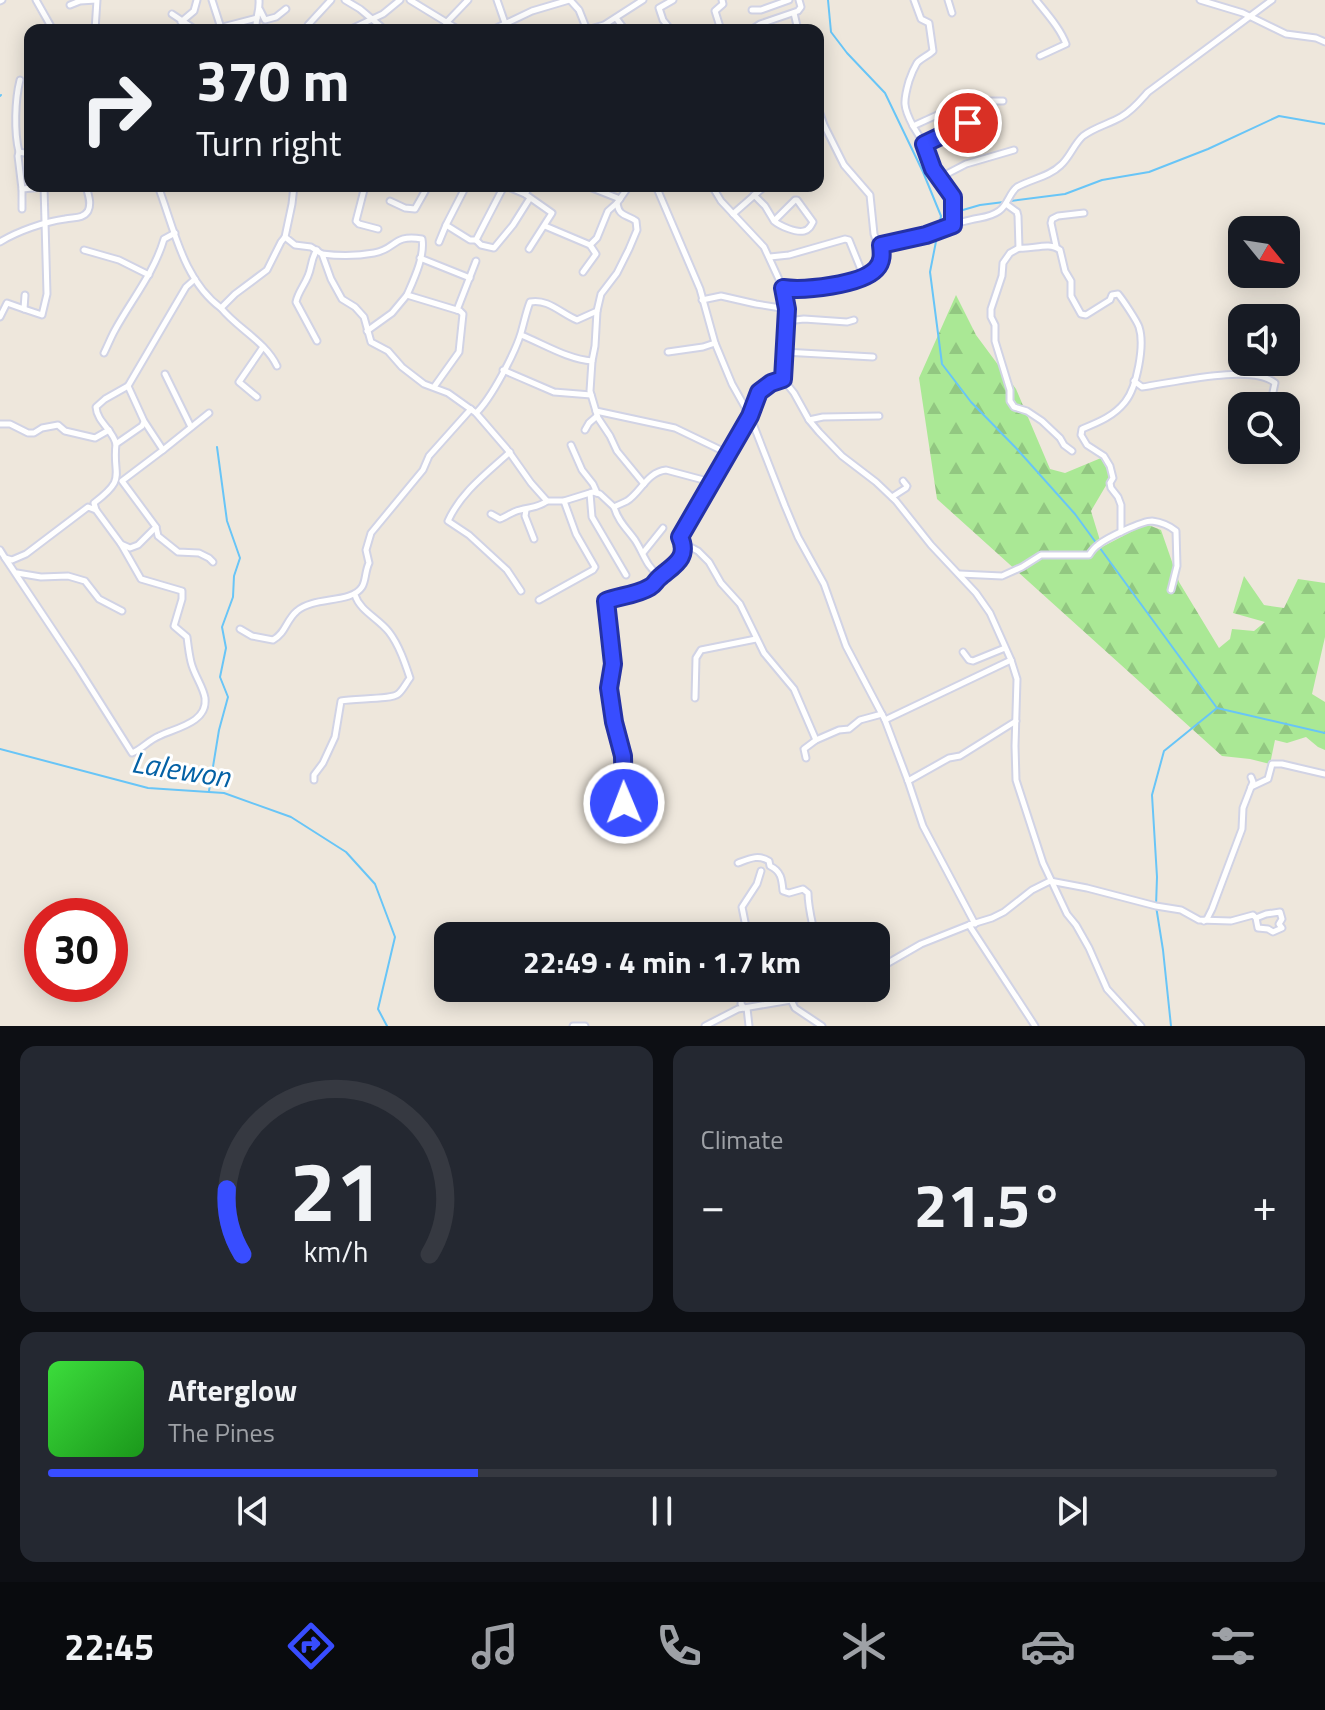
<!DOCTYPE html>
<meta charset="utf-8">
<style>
body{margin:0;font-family:"Titillium Web",sans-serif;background:#242831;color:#f1f3f6;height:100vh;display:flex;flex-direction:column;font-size:30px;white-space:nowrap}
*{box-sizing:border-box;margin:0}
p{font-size:26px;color:#9ea1a6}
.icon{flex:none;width:44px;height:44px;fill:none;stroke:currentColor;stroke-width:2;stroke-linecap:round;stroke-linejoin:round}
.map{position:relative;height:1026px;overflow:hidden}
.details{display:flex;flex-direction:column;gap:20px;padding:20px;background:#0d0f14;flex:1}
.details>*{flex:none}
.top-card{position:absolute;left:24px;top:24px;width:800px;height:168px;border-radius:16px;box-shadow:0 4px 20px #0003;background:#171b24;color:#f1f3f6;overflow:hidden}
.needle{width:52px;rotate:120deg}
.fabs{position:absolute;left:1228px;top:216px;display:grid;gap:16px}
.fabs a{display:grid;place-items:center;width:72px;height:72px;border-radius:16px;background:#171b24;box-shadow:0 4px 20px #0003;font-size:40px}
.speed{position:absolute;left:24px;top:898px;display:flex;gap:16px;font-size:40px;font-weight:700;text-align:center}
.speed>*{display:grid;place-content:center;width:104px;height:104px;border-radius:50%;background:#171b24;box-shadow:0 4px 20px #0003;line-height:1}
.speed .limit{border:12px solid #d22;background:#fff;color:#111}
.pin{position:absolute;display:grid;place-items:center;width:68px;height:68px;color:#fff;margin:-34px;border:4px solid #fff;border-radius:50%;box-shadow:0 2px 8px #0007}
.me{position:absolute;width:88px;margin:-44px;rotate:359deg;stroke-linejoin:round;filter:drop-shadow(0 0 6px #0008)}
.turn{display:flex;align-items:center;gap:28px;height:168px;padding:0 40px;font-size:36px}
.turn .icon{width:104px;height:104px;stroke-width:2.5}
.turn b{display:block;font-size:56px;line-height:68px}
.big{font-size:60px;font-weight:700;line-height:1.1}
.details .tile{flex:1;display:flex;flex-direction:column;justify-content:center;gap:12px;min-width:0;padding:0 28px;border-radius:16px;background:#242831}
.details .dial{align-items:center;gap:0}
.dial svg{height:208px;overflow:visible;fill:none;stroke:#363941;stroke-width:7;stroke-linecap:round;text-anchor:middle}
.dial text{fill:#f1f3f6;stroke:none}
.song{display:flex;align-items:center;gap:24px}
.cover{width:96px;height:96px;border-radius:12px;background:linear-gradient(135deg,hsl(120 70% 55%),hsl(120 70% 35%))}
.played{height:8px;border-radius:4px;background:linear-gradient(90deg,#384dff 35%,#363941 35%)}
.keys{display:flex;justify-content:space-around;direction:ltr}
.heat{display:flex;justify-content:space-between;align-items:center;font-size:44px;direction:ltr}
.details .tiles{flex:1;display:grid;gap:20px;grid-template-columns:1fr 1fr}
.tile:last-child{grid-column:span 2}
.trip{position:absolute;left:434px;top:922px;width:456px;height:80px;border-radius:16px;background:#171b24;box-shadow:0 4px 20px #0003;font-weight:700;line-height:80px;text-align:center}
.menu{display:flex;height:128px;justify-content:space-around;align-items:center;background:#090b0e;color:#9ea1a6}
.menu .icon{width:56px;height:56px}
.menu .selected{color:#384dff}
.menu b{font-size:36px;color:#f1f3f6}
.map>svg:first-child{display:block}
</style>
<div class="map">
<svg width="1325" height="1026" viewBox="0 0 1325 1026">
<defs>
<pattern id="forest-firs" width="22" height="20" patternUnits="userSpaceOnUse" patternTransform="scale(2)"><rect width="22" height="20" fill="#aae895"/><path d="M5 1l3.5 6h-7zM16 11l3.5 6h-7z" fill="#92c781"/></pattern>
</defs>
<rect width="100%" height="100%" fill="#eee7dc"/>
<!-- forest -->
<path fill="url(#forest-firs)" d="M956,295L976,335L1016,389L1050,469L1065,473L1101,458L1111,477L1091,511L1102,547L1146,524L1161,530L1179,582L1219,648L1230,639L1232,629L1254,631L1265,622L1233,613L1244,576L1264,605L1284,608L1298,579L1325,583V637L1312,694L1325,702V750L1318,747L1306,737L1287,743L1275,740L1270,764L1250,759L1222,756L937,499L919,378Z"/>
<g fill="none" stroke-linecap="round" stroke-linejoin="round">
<!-- stream -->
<g stroke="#68c5f7" stroke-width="2">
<path d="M828,0L831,32L847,53L885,93L923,172L941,216L930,272L942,364L971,402L1016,448L1075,514L1217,708L1325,733"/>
<path d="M0,96L1,95"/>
<path d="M1011,201L1065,194L1102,180L1149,172L1208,149L1279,116L1325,124"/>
<path d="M956,212L980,205L1004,202"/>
<path d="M0,749L148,788L224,793L291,817L346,852L375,884L395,937L378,1009L387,1026"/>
<path d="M209,791L219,730L228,697L220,677L226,648L222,627L233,597L234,576L240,558L227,521L217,447"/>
<path d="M1171,1026L1163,950L1156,906L1157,877L1152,795L1164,751L1217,708"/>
</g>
<defs>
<g id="minor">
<path d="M36,0L53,30"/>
<path d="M212,0L221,28"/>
<path d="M345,0L360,9L385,30"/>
<path d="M410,0L459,30"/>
<path d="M497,0L505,23"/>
<path d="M570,0L579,10L587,30L604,25L643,0"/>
<path d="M948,0L952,13"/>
<path d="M1036,0C1047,14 1060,28 1066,44L1040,56"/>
<path d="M1200,0L1243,13L1286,34L1316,38L1325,42"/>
<path d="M0,1L2,0"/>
<path d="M70,5L80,1L96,0"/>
<path d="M260,10L265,20L276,17L286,9"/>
<path d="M752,10H761L789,0"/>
<path d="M794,13L798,30"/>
<path d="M172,14L196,30"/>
<path d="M616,18L625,30"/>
<path d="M181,22L194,11L197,0"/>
<path d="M446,23L468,0"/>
<path d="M308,25L331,0"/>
<path d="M95,30L97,0"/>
<path d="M211,30L257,18"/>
<path d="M256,30C255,19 260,11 259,0"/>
<path d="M349,30L383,14L400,0"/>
<path d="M492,30L532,11L569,0"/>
<path d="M671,30L663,20L659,8L673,0"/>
<path d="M721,30L715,11L723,4L722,0"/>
<path d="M751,30L760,24L798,11L801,7L799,0"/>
<path d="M818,108L824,125L844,165L870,195L874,234L876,240L881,245"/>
<path d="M913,126C903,107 903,102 909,81C911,75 914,68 917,63C921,58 928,56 933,51L929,23L921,19L914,0"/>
<path d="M924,144L972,120L974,117L968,101"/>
<path d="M19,152C14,132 15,100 20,80"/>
<path d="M939,178L966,164L1014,150"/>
<path d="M158,186C174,228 183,280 221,308"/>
<path d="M294,186L292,204L285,237L295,245L311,247L322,254L331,279L342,299L355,307L364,317L371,342L388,351L402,367L424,384L448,393L476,413L507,449L531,483L547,501H564L593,492L600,494L614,507C618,505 623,503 627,501C641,492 647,472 666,470L711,482L750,416L759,392L771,383L782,379"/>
<path d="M365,186L356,221L359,224L378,229"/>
<path d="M466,186L446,225L470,240H476L504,186"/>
<path d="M506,186L525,194L530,186"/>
<path d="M587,186L620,199"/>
<path d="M656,186L700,289L715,343L732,384L750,416L785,506L798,537L824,584L846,646L885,720L908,781L923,826L975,924"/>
<path d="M712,186L721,201L764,247L783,288L787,309L783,379L794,393L809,420L819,432L842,456L876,482L896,501L931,545L976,593L990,613L1011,660L1017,679L1015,746L1016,780L1043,863L1067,914L1076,925L1089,948L1107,989L1141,1026"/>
<path d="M22,189L44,187"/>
<path d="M525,194L552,213L529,249"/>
<path d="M754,195L765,206L774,221L795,200H797L813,222C811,226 809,230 804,231C796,233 780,226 774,221"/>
<path d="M390,201L405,208L415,209L428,186"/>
<path d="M1006,204L1017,212L1018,216L1019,248C1032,250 1049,241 1060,250L1065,271L1071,281V296L1081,314L1086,315L1110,300L1112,295L1118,294C1123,300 1137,321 1139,327C1145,345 1137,387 1125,402C1114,416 1099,422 1082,429L1081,435L1087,445L1104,456L1110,466L1113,478L1110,483L1111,488L1118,497L1121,505V532"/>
<path d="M22,209V189L18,156L19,152L30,154"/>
<path d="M733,214L765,186"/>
<path d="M953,225V197L933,169L924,144L913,126L968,101H1003"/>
<path d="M545,226L590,245L597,238L608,211L617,203L629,186"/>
<path d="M476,240L481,245L494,248L513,225L530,198"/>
<path d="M0,242C18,231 44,222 65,219C74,217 83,219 88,211C92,203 88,194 86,186"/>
<path d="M439,242L446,225"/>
<path d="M1056,246L1051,223L1052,219L1058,216L1084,213"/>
<path d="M1019,248L1010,253L1003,263L1002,276L991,309V317L995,325V341L1010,390V401L1014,407L1027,411L1042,421L1060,438L1064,445L1072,451"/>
<path d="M84,250L119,260L149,275"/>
<path d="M317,250C311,258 312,267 308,276C304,286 298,292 296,302L317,341"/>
<path d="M322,254C338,256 358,256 374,253C397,249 392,234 422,239C425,256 414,279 407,295L460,311L463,314L459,352L434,387"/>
<path d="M770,257L789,255L845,239L849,240L864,277"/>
<path d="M420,258L470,278"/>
<path d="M583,272L596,254L590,245"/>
<path d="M783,288C804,291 861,285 876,269C883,262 882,253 881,245C914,242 940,226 970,220C981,217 989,218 999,211C1008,205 1009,193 1017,187C1031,179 1049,177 1061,165C1070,157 1074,144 1083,136C1095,127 1109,124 1121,117C1132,111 1140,101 1148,92L1272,0"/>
<path d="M702,300L721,296L756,304L787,309"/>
<path d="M24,309L42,315L47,294L44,186"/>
<path d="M457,310L476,261"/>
<path d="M0,317L7,303L24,309L25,295"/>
<path d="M787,321L804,319L847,322L854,320"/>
<path d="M367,331L392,313L407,295"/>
<path d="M521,335C544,344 567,359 592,361L590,391L598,418L610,436L617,451L644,484"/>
<path d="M668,352L703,347L715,343"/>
<path d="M784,352L873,357"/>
<path d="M104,353C108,345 111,337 115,330C132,299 154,273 164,239L175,233"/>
<path d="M592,361L595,346L597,311"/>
<path d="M277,366C265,341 238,329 221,308L235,294L267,270L281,242L285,237"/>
<path d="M503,370L554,392L591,395"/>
<path d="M165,374L191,427"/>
<path d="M1134,381L1142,387C1172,383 1252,363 1275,383L1270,406"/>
<path d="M257,397L239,382L263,347"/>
<path d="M596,411L675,428L727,453"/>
<path d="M476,413C491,399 515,353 521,333C524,323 526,312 530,302C547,298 562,314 577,320L597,311L601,294L617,273L629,249L637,230L636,221C626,214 619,217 617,203"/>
<path d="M809,420L823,417L879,416"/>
<path d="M0,424H10L28,433H34L42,428L58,425L65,431L95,438L109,430"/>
<path d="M585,430L589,423L597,416"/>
<path d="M116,444C113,430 97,422 96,407L105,399L128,386"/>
<path d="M571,445L582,470L593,484L597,493"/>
<path d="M163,450L209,413"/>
<path d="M510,452C487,473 461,492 448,521L469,535L507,570L521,591"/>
<path d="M590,493L592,517L626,575"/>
<path d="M892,497L906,488L907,486L903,481"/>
<path d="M614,507C618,521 627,529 635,540C644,554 646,566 660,577C674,567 688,556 680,537L711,482"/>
<path d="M96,510L121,544L130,548L138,545L156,527L122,481L163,450L144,421L128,386L186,287L195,279"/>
<path d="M526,510L525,516L534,539"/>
<path d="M491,514L500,519C506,517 513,511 520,510C530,507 538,508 547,501"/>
<path d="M156,527L158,536L178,552L199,553L209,558L213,562"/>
<path d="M683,543L698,551L709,562L721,583L740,604L764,653L794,689L816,740"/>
<path d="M0,550L5,558L12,560L26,554L88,507L96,510L94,503C128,477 112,477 116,444L142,426L144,422"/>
<path d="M643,553L663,528"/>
<path d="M5,558L77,666L132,753C142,749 149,740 159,736C175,728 208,723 205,698C203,686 194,675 191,662C189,654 188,645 187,637L174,626L182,599V591L141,579L121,544"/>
<path d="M17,573L41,577L68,576L85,581L99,599L122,611"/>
<path d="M960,574L1002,576L1022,567L1041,555H1089C1091,552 1095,547 1098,545C1106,538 1142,521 1152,521C1160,522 1170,526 1176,531L1177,566L1171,590"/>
<path d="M539,600L593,570L595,567L576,534L564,501"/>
<path d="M240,629L252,636L273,640C286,633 286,620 297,611C314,596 351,604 362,587C366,581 365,571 369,563L366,550L371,533L423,470L429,456L471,409"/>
<path d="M963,652L969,660L973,661L1005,648"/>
<path d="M695,698L696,658L701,650L756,639"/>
<path d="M885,720L1011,660"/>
<path d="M806,758L804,749L816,740L839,730L849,729L860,720L882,714"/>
<path d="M314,780V775L323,763L335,737L341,701C354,698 391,700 398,694C403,690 406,683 410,678C405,663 399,645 389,632C378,618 360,611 355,595"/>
<path d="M908,781L949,758L960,756L1016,721"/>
<path d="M1251,787L1268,779L1272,764H1282L1325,774"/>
<path d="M624,808L623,756L614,722L609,688L613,664L606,601L645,590L652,586L660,577"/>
<path d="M738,863C749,859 758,854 769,861L770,866C781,871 782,879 783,891L789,893L803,889L808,893C808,907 812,921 815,936"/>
<path d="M1204,921L1207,919L1212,909L1242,829L1243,808L1253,782L1251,777"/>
<path d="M969,925L1035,1026"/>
<path d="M739,936L738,933L744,931L746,927L742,907L757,884L761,871"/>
<path d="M876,970L921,944L969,925L992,918L1004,912L1032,890L1050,881L1087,888L1156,906L1181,910L1199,920L1231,921L1253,915L1256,918L1258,928L1268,929L1273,932L1282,928L1279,924L1282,919L1280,912L1266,914L1256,918"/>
<path d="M742,988L741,1004L744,1008"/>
<path d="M791,1000L795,1008L822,1026"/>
<path d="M747,1008L749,1026"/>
<path d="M573,1026H585"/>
<path d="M705,1026L738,1009L791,1000L832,988"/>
</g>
</defs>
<!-- minor casing -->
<use href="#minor" stroke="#d1d3e5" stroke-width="9"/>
<!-- minor -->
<use href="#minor" stroke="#fff" stroke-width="5"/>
</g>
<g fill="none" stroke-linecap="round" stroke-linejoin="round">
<defs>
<path id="route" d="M624,803L623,756L614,722L609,688L613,664L606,601C619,596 637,595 650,587C656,583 653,584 659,578C672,566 690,559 680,537L750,416L759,392L771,383L783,379L787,309L783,288C804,291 861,285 876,269C883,262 882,253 881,245L926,235L953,225V197L933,169L924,144L968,123"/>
</defs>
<!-- route casing -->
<use href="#route" stroke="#2432a6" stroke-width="20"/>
<!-- route -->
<use href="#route" stroke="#384dff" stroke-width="14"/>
</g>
<g text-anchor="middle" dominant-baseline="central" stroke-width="6" stroke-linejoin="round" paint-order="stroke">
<!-- water labels -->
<g font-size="30" font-style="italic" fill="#0461a5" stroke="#fff">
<text transform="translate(181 769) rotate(9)">Lalewon</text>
</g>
</g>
</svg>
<div class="fabs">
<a><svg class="needle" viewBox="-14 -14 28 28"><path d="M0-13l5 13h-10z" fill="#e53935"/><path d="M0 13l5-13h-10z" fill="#9ea1a6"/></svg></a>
<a><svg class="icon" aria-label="sound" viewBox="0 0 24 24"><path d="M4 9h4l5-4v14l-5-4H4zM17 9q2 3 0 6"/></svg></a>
<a><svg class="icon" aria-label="search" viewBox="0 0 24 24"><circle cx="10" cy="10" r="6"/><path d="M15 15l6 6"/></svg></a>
</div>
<div class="speed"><div class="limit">30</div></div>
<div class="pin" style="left:968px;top:123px;background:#d93025"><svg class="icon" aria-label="arrive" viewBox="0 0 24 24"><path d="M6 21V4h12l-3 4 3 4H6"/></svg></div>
<svg class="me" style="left:624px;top:803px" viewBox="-20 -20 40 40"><circle r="17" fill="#384dff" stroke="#fff" stroke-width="3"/><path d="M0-11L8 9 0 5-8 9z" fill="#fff"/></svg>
<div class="trip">22:49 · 4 min · 1.7 km</div>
<div class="top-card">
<div class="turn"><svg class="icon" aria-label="right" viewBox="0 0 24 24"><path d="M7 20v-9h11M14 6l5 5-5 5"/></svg><div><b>370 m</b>Turn right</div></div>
</div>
</div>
<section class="details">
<div class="tiles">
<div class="tile dial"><svg viewBox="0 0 100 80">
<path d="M14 69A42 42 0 1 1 86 69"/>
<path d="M14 69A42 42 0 0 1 8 44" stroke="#384dff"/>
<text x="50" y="56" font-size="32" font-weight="700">21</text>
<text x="50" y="72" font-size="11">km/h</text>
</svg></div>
<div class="tile"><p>Climate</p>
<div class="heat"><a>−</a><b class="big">21.5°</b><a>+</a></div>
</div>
<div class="tile">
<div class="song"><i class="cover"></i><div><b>Afterglow</b><p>The Pines</p></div></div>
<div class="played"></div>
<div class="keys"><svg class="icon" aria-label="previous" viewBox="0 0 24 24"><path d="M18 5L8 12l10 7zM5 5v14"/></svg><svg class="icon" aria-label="pause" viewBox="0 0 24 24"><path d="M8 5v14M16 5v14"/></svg><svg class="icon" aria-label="next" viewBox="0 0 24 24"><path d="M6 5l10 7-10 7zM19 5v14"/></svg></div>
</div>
</div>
</section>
<nav class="menu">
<b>22:45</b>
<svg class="icon selected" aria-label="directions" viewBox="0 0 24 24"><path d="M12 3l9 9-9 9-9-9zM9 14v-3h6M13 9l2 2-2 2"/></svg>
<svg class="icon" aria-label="music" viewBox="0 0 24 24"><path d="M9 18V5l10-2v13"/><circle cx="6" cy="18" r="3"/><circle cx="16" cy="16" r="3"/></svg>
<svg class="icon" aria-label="phone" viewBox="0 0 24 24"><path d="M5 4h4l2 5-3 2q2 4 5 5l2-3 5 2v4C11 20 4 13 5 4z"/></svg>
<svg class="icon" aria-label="climate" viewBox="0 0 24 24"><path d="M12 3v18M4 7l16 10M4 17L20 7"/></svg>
<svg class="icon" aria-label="car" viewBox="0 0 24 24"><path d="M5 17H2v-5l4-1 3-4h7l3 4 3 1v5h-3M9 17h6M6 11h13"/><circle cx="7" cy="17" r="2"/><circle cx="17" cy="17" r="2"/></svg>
<svg class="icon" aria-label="filters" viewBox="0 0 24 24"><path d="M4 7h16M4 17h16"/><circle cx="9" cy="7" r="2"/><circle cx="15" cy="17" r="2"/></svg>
</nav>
